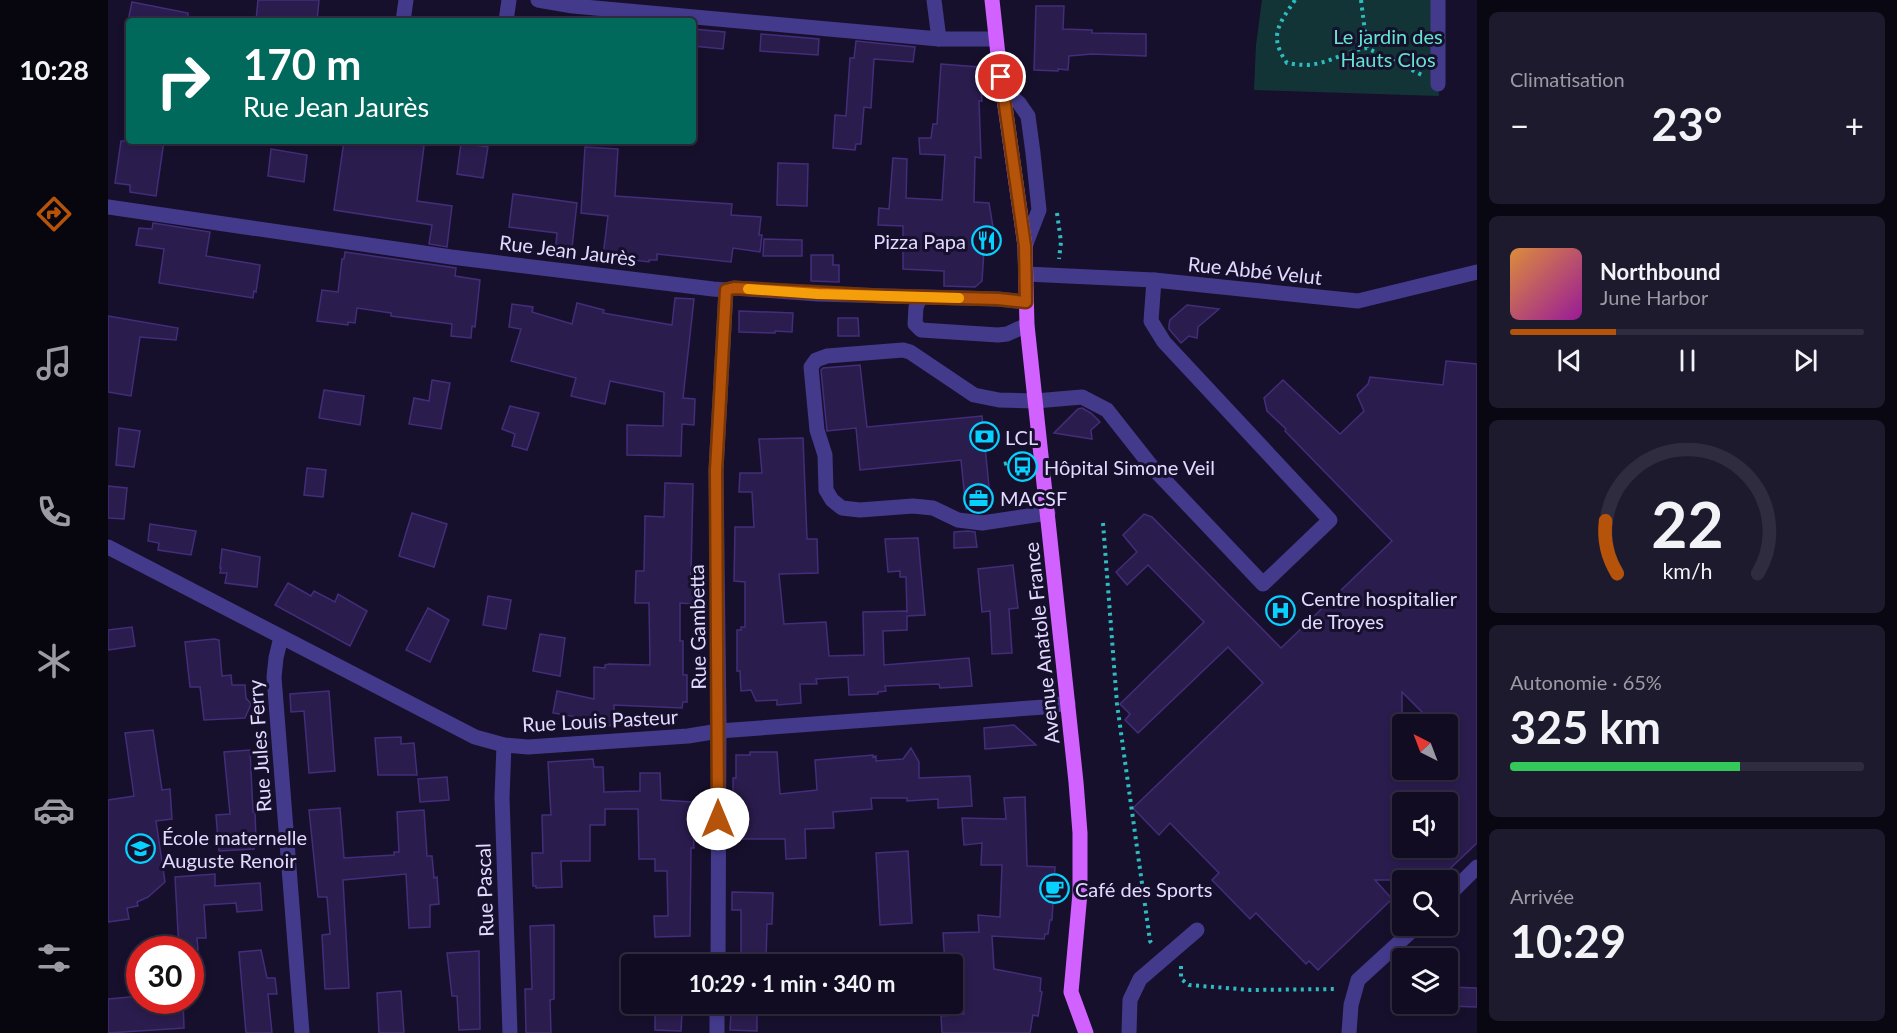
<!DOCTYPE html>
<html lang="fr">
<meta charset="utf-8">
<style>
body{margin:0;font-family:Lato,sans-serif;background:#1e1a2e;color:#f1f3f6;height:100vh;display:flex;flex-direction:column;font-size:22px;white-space:nowrap}
*{box-sizing:border-box;margin:0}
p{font-size:20px;color:#9c9ba5}
.icon{flex:none;width:33px;height:33px;fill:none;stroke:currentColor;stroke-width:2;stroke-linecap:round;stroke-linejoin:round}
.map{position:relative;flex:1;overflow:hidden}
.panel{display:flex;flex-direction:column;gap:12px;padding:12px;background:#090712;width:420px}
.panel>*{flex:none}
.hud{position:absolute;left:18px;top:18px;width:570px;height:126px;border-radius:6px;box-shadow:0 3px 9px #0003,0 0 0 2px #302c3f;background:#00695c;color:#fff;overflow:hidden}
.needle{width:39px;rotate:318deg}
.controls{position:absolute;left:1284px;top:714px;display:grid;gap:12px}
.controls a{display:grid;place-items:center;width:66px;height:66px;border-radius:6px;background:#110c21;box-shadow:0 3px 9px #0003,0 0 0 2px #302c3f;font-size:30px}
.speed{position:absolute;left:18px;top:936px;display:flex;gap:12px;font-size:30px;font-weight:700;text-align:center}
.speed>*{display:grid;place-content:center;width:78px;height:78px;border-radius:50%;background:#110c21;box-shadow:0 3px 9px #0003,0 0 0 2px #302c3f;line-height:1}
.speed .limit{border:9px solid #d22;background:#fff;color:#111}
.pin{position:absolute;display:grid;place-items:center;width:51px;height:51px;color:#fff;margin:-26px;border:3px solid #fff;border-radius:50%;box-shadow:0 2px 6px #0007}
.me{position:absolute;width:66px;margin:-33px;rotate:0deg;stroke-linejoin:round;filter:drop-shadow(0 0 4px #0008)}
.turn{display:flex;align-items:center;gap:21px;height:126px;padding:0 18px;font-size:27px}
.turn .icon{width:78px;height:78px;stroke-width:2.5}
.turn b{display:block;font-size:42px;line-height:51px}
.big{font-size:45px;font-weight:700;line-height:1.1}
.panel .tile{flex:1;display:flex;flex-direction:column;justify-content:center;gap:9px;min-width:0;padding:0 21px;border-radius:9px;background:#1e1a2e}
.panel .dial{align-items:center;gap:0}
.dial svg{height:156px;overflow:visible;fill:none;stroke:#302c3f;stroke-width:7;stroke-linecap:round;text-anchor:middle}
.dial text{fill:#f1f3f6;stroke:none}
.song{display:flex;align-items:center;gap:18px}
.cover{width:72px;height:72px;border-radius:9px;background:linear-gradient(135deg,hsl(30 70% 55%),hsl(300 70% 35%))}
.played{height:6px;border-radius:3px;background:linear-gradient(90deg,#b45309 30%,#302c3f 30%)}
.keys{display:flex;justify-content:space-around;direction:ltr}
.heat{display:flex;justify-content:space-between;align-items:center;font-size:33px;direction:ltr}
.charge{height:9px;border-radius:4px;background:linear-gradient(90deg,#34c759 65%,#302c3f 0)}
.trip{position:absolute;left:513px;top:954px;width:342px;height:60px;border-radius:6px;background:#110c21;box-shadow:0 3px 9px #0003,0 0 0 2px #302c3f;font-weight:700;line-height:60px;text-align:center}
main{display:flex;flex:1;min-height:0}
.tab-bar{display:flex;flex-direction:column;width:108px;justify-content:space-around;align-items:center;background:#07050d;color:#9c9ba5}
.tab-bar .icon{width:42px;height:42px}
.tab-bar .on{color:#b45309}
.tab-bar b{font-size:27px;color:#f1f3f6}
.map>svg:first-child{display:block}
</style>
<main>
<nav class="tab-bar">
<b>10:28</b>
<svg class="icon on" aria-label="directions" viewBox="0 0 24 24"><path d="M12 3l9 9-9 9-9-9zM9 14v-3h6M13 9l2 2-2 2"/></svg>
<svg class="icon" aria-label="music" viewBox="0 0 24 24"><path d="M9 18V5l10-2v13"/><circle cx="6" cy="18" r="3"/><circle cx="16" cy="16" r="3"/></svg>
<svg class="icon" aria-label="phone" viewBox="0 0 24 24"><path d="M5 4h4l2 5-3 2q2 4 5 5l2-3 5 2v4C11 20 4 13 5 4z"/></svg>
<svg class="icon" aria-label="climate" viewBox="0 0 24 24"><path d="M12 3v18M4 7l16 10M4 17L20 7"/></svg>
<svg class="icon" aria-label="car" viewBox="0 0 24 24"><path d="M5 17H2v-5l4-1 3-4h7l3 4 3 1v5h-3M9 17h6M6 11h13"/><circle cx="7" cy="17" r="2"/><circle cx="17" cy="17" r="2"/></svg>
<svg class="icon" aria-label="filters" viewBox="0 0 24 24"><path d="M4 7h16M4 17h16"/><circle cx="9" cy="7" r="2"/><circle cx="15" cy="17" r="2"/></svg>
</nav>
<div class="map">
<svg width="1369" height="1033" viewBox="0 0 1369 1033">
<rect width="100%" height="100%" fill="#17102c"/>
<!-- green -->
<path fill="#133436" d="M1154,0H1324L1331,96L1146,90L1148,45Z"/>
<!-- building -->
<g fill="#2a1c4d" stroke="#432d7a" stroke-width="1.5" fill-rule="evenodd">
<path d="M150,0H211L209,21H148Z"/>
<path d="M24,2L80,13V21H20Z"/>
<path d="M928,6H956L955,29L984,30V33L1038,34V56L984,54L961,56L960,70L950,69V71L926,70Z"/>
<path d="M585,29L617,32L615,49L585,46Z"/>
<path d="M653,34L711,39L710,55L652,51Z"/>
<path d="M748,41L807,47L805,62L766,59L763,108L756,107L753,144H748L747,150L725,148L727,115L738,116L742,58H746Z"/>
<path d="M833,64L871,67L874,101H871L873,158L867,157L866,202L881,203L886,233L885,250H876L874,281L867,287L836,286V271L795,269V226L770,225L771,208L781,209L785,158L799,159L798,198L834,200L837,155L812,154L811,138H823L825,124H829Z"/>
<path d="M13,141H56L48,196L22,192V185L7,183Z"/>
<path d="M236,141H313L312,145L316,146L309,201L344,206L339,247L321,244L324,225L226,210Z"/>
<path d="M353,143L380,147L375,178L349,174Z"/>
<path d="M477,147L510,149L507,196L624,204L623,215L653,217L651,235H654L652,252L625,248L623,262L549,254V260H541V262L495,256L500,216L473,213Z"/>
<path d="M163,149L199,155L196,182L160,176Z"/>
<path d="M670,163L700,164L699,206L669,205Z"/>
<path d="M405,194L469,203L463,256L447,254L449,233L401,227Z"/>
<path d="M45,223L102,232L98,256L152,265L148,292L146,291L145,298L51,283L56,249L28,245L31,228L44,229Z"/>
<path d="M656,239L694,240V256H655Z"/>
<path d="M237,252L348,268L347,276L372,280L367,327L364,326L363,338L343,336L344,324L283,316V313L249,308L247,323L240,322V325L209,321L214,290L230,292L234,259H236Z"/>
<path d="M703,255H725V265H731V282L703,281Z"/>
<path d="M567,298L586,299L575,398L587,399L586,425L574,424L573,456L519,455V425L555,426L556,392L502,381L497,404L463,396L468,378L403,361L413,329L401,327L404,304L425,307L424,312L464,324L469,303L496,310L495,313L564,325Z"/>
<path d="M1079,305L1111,309L1090,327L1089,338L1081,336L1073,343L1061,329V325L1062,320Z"/>
<path d="M631,311L685,313L684,332L667,331V333L631,332Z"/>
<path d="M0,316L70,328L68,340L32,337L23,396L0,392Z"/>
<path d="M730,318H750L751,336H730Z"/>
<path d="M1338,361L1369,364V843L1330,880H1267L1284,899L1210,970L1201,961L1198,964L1148,913L1142,919L1104,880L1111,873L1062,823L1051,835L1025,808L1155,683L1120,647L1030,733L1017,720L1022,714L1012,704L1096,622L1040,565L1019,585L1008,572L1029,552L1015,535L1036,514L1044,517L1173,648L1284,541L1177,431L1178,429L1159,411L1156,398L1175,380L1232,434L1256,411L1249,395L1260,384L1262,377L1335,385ZM1294,692L1326,724H1340V770H1294ZM1294,802H1340V848H1294Z"/>
<path d="M752,365L759,427L874,416L883,507L858,509L853,460L752,470L748,428L719,431L713,370L715,368Z"/>
<path d="M324,380L342,383L333,429L301,424L306,398L321,401Z"/>
<path d="M216,390L256,396L252,425L211,418Z"/>
<path d="M402,406L431,413L419,450L404,446L407,434L394,429Z"/>
<path d="M974,408L983,413L992,422L983,430L984,439L946,433L970,409Z"/>
<path d="M11,428L32,431L26,467L8,465Z"/>
<path d="M695,438L699,539H709L710,573L671,574L676,624L718,622L721,656L756,655L755,612L799,611V613L798,577H792V571L780,572L777,539L810,538L817,615L799,616V630L775,631L776,665L861,658L864,686L832,688L831,684L777,686L778,691L770,692V694L741,695L740,677L708,679L709,684H692L693,703L669,705V700L648,701L643,690L633,691L632,671H629V630H633V627H637V582L626,581L627,527H646L644,492H631L632,473H654L651,439Z"/>
<path d="M199,468L218,470L215,497L196,495Z"/>
<path d="M557,483L585,484L583,574H586L585,604L572,603V641H575V675H579V702H575L574,708L506,705V725L486,727L487,720L445,713L449,691L486,699V667L497,668V665L501,664L542,665L541,603H527L528,571H536L537,516L556,517Z"/>
<path d="M0,486L19,488L16,519L0,518Z"/>
<path d="M304,513L339,524L326,567L291,556Z"/>
<path d="M42,524L88,531L83,555L50,550L51,543L40,541Z"/>
<path d="M860,531L867,532L869,547L846,548V532Z"/>
<path d="M114,549L152,557L149,587L117,583L119,573H112L113,568H112Z"/>
<path d="M905,565L910,608L901,609L904,653L884,654L882,611L874,612L870,569Z"/>
<path d="M180,583L203,596L206,591L227,602L230,594L259,611L242,646L167,605Z"/>
<path d="M380,596L403,600L398,629L375,625Z"/>
<path d="M320,608L341,620L322,662L298,650Z"/>
<path d="M24,627L27,646L0,650V630Z"/>
<path d="M432,634L457,638L452,676L425,671Z"/>
<path d="M106,639L111,640L114,676L123,675L124,685H137L138,698L143,704L137,718L96,720L92,687H82L77,642Z"/>
<path d="M221,691L227,771L201,773L196,711L183,712L182,694Z"/>
<path d="M906,725L928,745L877,749L876,728Z"/>
<path d="M45,730L54,790L62,789L64,819L48,821L57,882L40,897L29,902L30,906L19,908L21,919L0,922V800L26,796L17,733Z"/>
<path d="M293,737V744L306,743L309,775H270L267,738Z"/>
<path d="M803,748L811,762V778L862,776L864,806L830,808V799L799,801V798H763L764,809L725,812L726,828L697,829L698,858L678,859L677,839H625V778H628V755H642V752H669L672,794L709,790L707,760L765,755V757L768,756V761L795,759Z"/>
<path d="M142,750L145,812H147L148,840L146,841V849L111,851L108,815L122,814L116,752Z"/>
<path d="M485,759L486,767H495L496,792L532,791V773H552L553,800L584,802L586,848H583L582,936L547,937L546,916H560L559,871H547V859H531L530,809H497V825H482V861H453L454,887L428,888V886H425L424,853H435L434,815H443L440,762Z"/>
<path d="M339,777L341,800L312,802L310,779Z"/>
<path d="M917,797L919,866L947,867L944,920H942L940,934H937L936,939L884,936L886,969L933,978L932,991L934,992L930,1016L925,1015L922,1033H834L833,1016L856,1014L854,965L837,964L835,933L871,932L870,915L892,917L894,865H873L874,843L856,845L854,818L898,819L896,798Z"/>
<path d="M232,808L236,858L286,855V852H291L289,812L316,810L319,856H324L326,878L329,877L331,904L322,905V927L301,928L298,874L235,880L241,988L217,989L214,935L222,934L219,897H210L201,810Z"/>
<path d="M800,851L804,923L772,925L768,853Z"/>
<path d="M107,874V886L152,883L154,910L129,912L128,903L96,905L98,938H89L90,950H71L67,877Z"/>
<path d="M624,892L665,893L664,924H659L658,960H633V910H624Z"/>
<path d="M446,925V999L442,1000L443,1033H418L417,989H424L422,926Z"/>
<path d="M153,950L159,978H167L169,994H160L164,1033H138L131,952Z"/>
<path d="M371,951L372,1029L351,1030L349,996H344L339,953Z"/>
<path d="M1340,987L1369,988V1007L1340,1006Z"/>
<path d="M293,991L296,1033H271L269,993Z"/>
<path d="M32,996V1000H75L76,1028L0,1033V999Z"/>
<path d="M623,1012L649,1013V1031L622,1030Z"/>
<path d="M547,1013H574L573,1031L547,1030Z"/>
</g>
<g fill="none" stroke-linecap="round" stroke-linejoin="round">
<!-- path -->
<g stroke="#2dbdc1" stroke-width="4" stroke-dasharray="3 4.5" stroke-linecap="butt">
<path d="M1187,0C1171,24 1160,36 1179,63C1185,64 1192,65 1199,65C1220,64 1238,51 1259,48L1314,75"/>
<path d="M1253,0L1259,48"/>
<path d="M949,213L953,242L951,259"/>
<path d="M896,464L915,458"/>
<path d="M995,523L1009,704L1042,941L1045,945"/>
<path d="M1073,966V979L1081,985L1143,990L1230,989"/>
</g>
<!-- minor -->
<g stroke="#443a8c" stroke-width="15">
<path d="M430,0L465,6L831,39H888"/>
<path d="M826,0L831,39"/>
<path d="M1330,0V84"/>
<path d="M295,21L298,0"/>
<path d="M398,21L401,0"/>
<path d="M896,91L911,103L920,116L925,153L931,210L917,246"/>
<path d="M0,207L343,257L605,289L618,290L626,288L710,294L890,299L918,302"/>
<path d="M918,274L1046,280L1250,301L1369,272"/>
<path d="M812,298L808,307L807,324L813,330L890,335L899,334L919,325"/>
<path d="M940,513L874,523L850,520L825,508L805,506L752,510L734,508L724,500L718,490L717,455L709,430L703,367L708,360L719,356L795,350L802,352L866,395L891,400L927,401L974,397L999,410L1044,467L1155,584L1222,520L1056,342L1043,321L1046,280"/>
<path d="M0,547L367,737L396,745L420,747L580,736L611,731L936,707L960,703"/>
<path d="M173,637L168,658L166,677L194,1033"/>
<path d="M396,745L394,798L402,1033"/>
<path d="M1340,896L1369,867"/>
<path d="M610,964L611,720L608,470L618,290"/>
<path d="M609,1033V1004"/>
<path d="M1021,1033L1022,1000L1032,979L1089,930"/>
<path d="M1241,1033L1243,1005L1250,980L1309,926"/>
</g>
<!-- major -->
<path stroke="#d262ff" stroke-width="15" d="M884,0L891,64L917,246L919,325L968,782L972,833V893L963,992L978,1033"/>
</g>
<g fill="none" stroke-linecap="round" stroke-linejoin="round">
<defs>
<path id="route" d="M610,819L608,470L618,290L626,288L774,296L890,299L918,302L917,246L893,77"/>
</defs>
<!-- route casing -->
<use href="#route" stroke="#753606" stroke-width="15"/>
<!-- route -->
<use href="#route" stroke="#b45309" stroke-width="10"/>
<!-- slow -->
<path stroke="#f59e0b" stroke-width="10" d="M640,289L710,294L851,298"/>
</g>
<!-- icons -->
<defs>
<symbol id="restaurant-ring" viewBox="-11 -11 22 22"><circle r="9.5" fill="#17102c" stroke="#07d1ff" stroke-width="1.5"/><path d="M-5-6h1v4h1v-4h1v4h1v-4h1v5L-1.5 .5V6h-2V.5L-5-1ZM5-6V6H3V1.5H1.5Q1.5-4 5-6Z" fill="#07d1ff"/></symbol>
<symbol id="bank-ring" viewBox="-11 -11 22 22"><circle r="9.5" fill="#17102c" stroke="#07d1ff" stroke-width="1.5"/><path d="M-6-4H6V4H-6ZM0-2.3a2.3 2.3 0 1 0 0 4.6a2.3 2.3 0 1 0 0-4.6Z" fill="#07d1ff"/></symbol>
<symbol id="bus-ring" viewBox="-11 -11 22 22"><circle r="9.5" fill="#17102c" stroke="#07d1ff" stroke-width="1.5"/><path d="M-5-6H5V4H4V6H2V4H-2V6H-4V4H-5ZM-3.5-4V0h7V-4ZM-3.5 1.2v1.5H-2V1.2ZM2 1.2v1.5H3.5V1.2Z" fill="#07d1ff"/></symbol>
<symbol id="office-ring" viewBox="-11 -11 22 22"><circle r="9.5" fill="#17102c" stroke="#07d1ff" stroke-width="1.5"/><path d="M-6-3h4V-5.5h4V-3h4V5H-6ZM-1-4.5V-3h2v-1.5ZM-6 0V1H6V0Z" fill="#07d1ff"/></symbol>
<symbol id="hospital-ring" viewBox="-11 -11 22 22"><circle r="9.5" fill="#17102c" stroke="#07d1ff" stroke-width="1.5"/><path d="M-5-5h3v3.5h4V-5h3V5h-3V1.5h-4V5h-3Z" fill="#07d1ff"/></symbol>
<symbol id="school-ring" viewBox="-11 -11 22 22"><circle r="9.5" fill="#17102c" stroke="#07d1ff" stroke-width="1.5"/><path d="M0-5L7-2L0 1L-7-2ZM-4 1L0 2.5L4 1V4Q0 6-4 4Z" fill="#07d1ff"/></symbol>
<symbol id="cafe-ring" viewBox="-11 -11 22 22"><circle r="9.5" fill="#17102c" stroke="#07d1ff" stroke-width="1.5"/><path d="M-5.5-4.5H6V0H3Q3 3.5 0 3.5H-2.5Q-5.5 3.5-5.5 0ZM3-3.2v2h1.7v-2ZM-6 4.5H4V6H-6Z" fill="#07d1ff"/></symbol>
</defs>
<g fill-rule="evenodd">
<use href="#restaurant-ring" x="862" y="224" width="33" height="33"/>
<use href="#bank-ring" x="860" y="420" width="33" height="33"/>
<use href="#bus-ring" x="898" y="450" width="33" height="33"/>
<use href="#office-ring" x="854" y="482" width="33" height="33"/>
<use href="#hospital-ring" x="1156" y="594" width="33" height="33"/>
<use href="#school-ring" x="16" y="832" width="33" height="33"/>
<use href="#cafe-ring" x="930" y="872" width="33" height="33"/>
</g>
<g text-anchor="middle" dominant-baseline="central" stroke-width="6" stroke-linejoin="round" paint-order="stroke">
<!-- park labels -->
<g font-size="20" fill="#62e4cf" stroke="#17102c">
<text x="1280" y="36">Le jardin des<tspan x="1280" dy="23">Hauts Clos</tspan></text>
</g>
<!-- poi labels -->
<g font-size="20" fill="#e2dbff" stroke="#17102c" text-anchor="start">
<text x="858" y="241" text-anchor="end">Pizza Papa</text>
<text x="897" y="437">LCL</text>
<text x="936" y="467">Hôpital Simone Veil</text>
<text x="892" y="498">MACSF</text>
<text x="1193" y="598">Centre hospitalier<tspan x="1193" dy="23">de Troyes</tspan></text>
<text x="54" y="837">École maternelle<tspan x="54" dy="23">Auguste Renoir</tspan></text>
<text x="967" y="889">Café des Sports</text>
</g>
<!-- street labels -->
<g font-size="20" fill="#e2dbff" stroke="#17102c">
<text transform="translate(460 250) rotate(7)">Rue Jean Jaurès</text>
<text transform="translate(1147 270) rotate(6)">Rue Abbé Velut</text>
<text transform="translate(589 627) rotate(-91)">Rue Gambetta</text>
<text transform="translate(933 643) rotate(-96)">Avenue Anatole France</text>
<text transform="translate(492 720) rotate(-3)">Rue Louis Pasteur</text>
<text transform="translate(151 746) rotate(-94)">Rue Jules Ferry</text>
<text transform="translate(376 890) rotate(-92)">Rue Pascal</text>
</g>
</g>
</svg>
<div class="controls">
<a><svg class="needle" viewBox="-14 -14 28 28"><path d="M0-13l5 13h-10z" fill="#e53935"/><path d="M0 13l5-13h-10z" fill="#9c9ba5"/></svg></a>
<a><svg class="icon" aria-label="sound" viewBox="0 0 24 24"><path d="M4 9h4l5-4v14l-5-4H4zM17 9q2 3 0 6"/></svg></a>
<a><svg class="icon" aria-label="search" viewBox="0 0 24 24"><circle cx="10" cy="10" r="6"/><path d="M15 15l6 6"/></svg></a>
<a><svg class="icon" aria-label="layers" viewBox="0 0 24 24"><path d="M12 4l9 5-9 5-9-5zM3 14l9 5 9-5"/></svg></a>
</div>
<div class="speed"><div class="limit">30</div></div>
<div class="pin" style="left:893px;top:77px;background:#d93025"><svg class="icon" aria-label="arrive" viewBox="0 0 24 24"><path d="M6 21V4h12l-3 4 3 4H6"/></svg></div>
<svg class="me" style="left:610px;top:819px" viewBox="-20 -20 40 40"><circle r="19" fill="#fff"/><path d="M0-13L10 11 0 6-10 11z" fill="#b45309"/></svg>
<div class="trip">10:29 · 1 min · 340 m</div>
<div class="hud">
<div class="turn"><svg class="icon" aria-label="right" viewBox="0 0 24 24"><path d="M7 20v-9h11M14 6l5 5-5 5"/></svg><div><b>170 m</b>Rue Jean Jaurès</div></div>
</div>
</div>
<section class="panel">
<div class="tile"><p>Climatisation</p>
<div class="heat"><a>−</a><b class="big">23°</b><a>+</a></div>
</div>
<div class="tile">
<div class="song"><i class="cover"></i><div><b>Northbound</b><p>June Harbor</p></div></div>
<div class="played"></div>
<div class="keys"><svg class="icon" aria-label="previous" viewBox="0 0 24 24"><path d="M18 5L8 12l10 7zM5 5v14"/></svg><svg class="icon" aria-label="pause" viewBox="0 0 24 24"><path d="M8 5v14M16 5v14"/></svg><svg class="icon" aria-label="next" viewBox="0 0 24 24"><path d="M6 5l10 7-10 7zM19 5v14"/></svg></div>
</div>
<div class="tile dial"><svg viewBox="0 0 100 80">
<path d="M14 69A42 42 0 1 1 86 69"/>
<path d="M14 69A42 42 0 0 1 8 42" stroke="#b45309"/>
<text x="50" y="56" font-size="32" font-weight="700">22</text>
<text x="50" y="72" font-size="11">km/h</text>
</svg></div>
<div class="tile"><p>Autonomie · 65%</p><b class="big">325 km</b><div class="charge"></div></div>
<div class="tile"><p>Arrivée</p><b class="big">10:29</b></div>
</section>
</main>
